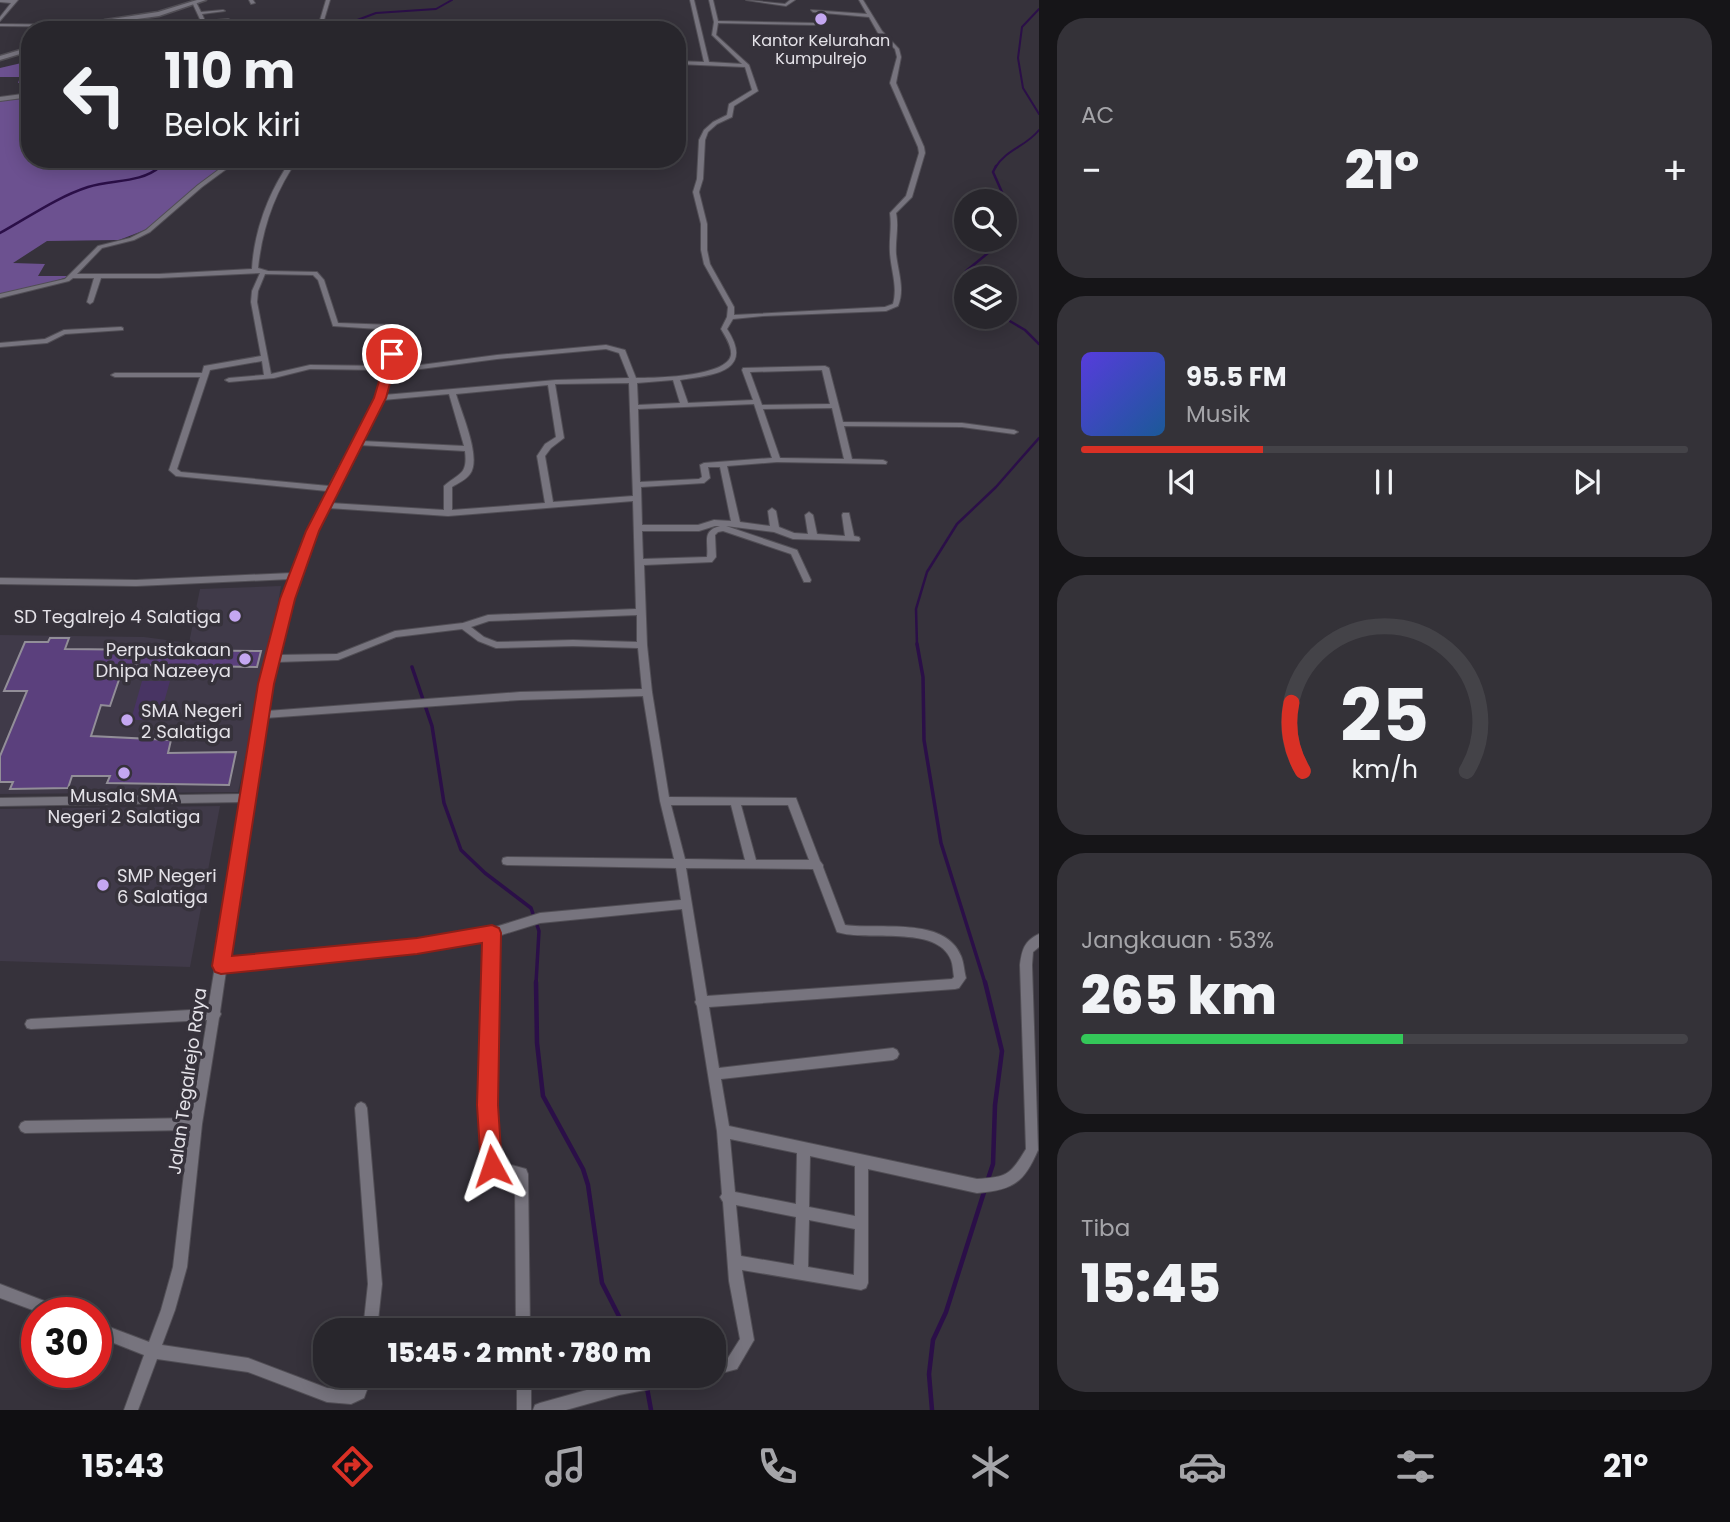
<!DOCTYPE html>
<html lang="id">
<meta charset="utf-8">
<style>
body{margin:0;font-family:Poppins,sans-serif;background:#343238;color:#f1f3f6;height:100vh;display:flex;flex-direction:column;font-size:26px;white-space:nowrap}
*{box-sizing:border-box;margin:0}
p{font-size:23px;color:#a5a5a9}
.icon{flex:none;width:38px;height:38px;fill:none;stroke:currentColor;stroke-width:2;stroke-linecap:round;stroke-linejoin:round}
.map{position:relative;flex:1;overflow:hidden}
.sheet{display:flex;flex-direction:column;gap:18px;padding:18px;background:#161518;width:691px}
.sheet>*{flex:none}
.hud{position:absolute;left:21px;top:21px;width:665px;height:147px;border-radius:28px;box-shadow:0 4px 18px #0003,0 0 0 2px #444348;background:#28262c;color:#f1f3f6;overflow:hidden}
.buttons{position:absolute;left:954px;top:189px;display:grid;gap:14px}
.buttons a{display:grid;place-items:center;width:63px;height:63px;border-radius:50%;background:#28262c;box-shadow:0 4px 18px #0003,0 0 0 2px #444348;font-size:35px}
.speed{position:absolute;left:21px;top:1297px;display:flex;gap:14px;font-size:35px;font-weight:700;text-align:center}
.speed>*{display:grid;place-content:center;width:91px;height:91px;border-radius:50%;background:#28262c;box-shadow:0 4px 18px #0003,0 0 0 2px #444348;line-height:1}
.speed .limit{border:10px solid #d22;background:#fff;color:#111}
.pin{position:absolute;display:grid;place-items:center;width:60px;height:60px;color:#fff;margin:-30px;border:4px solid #fff;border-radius:50%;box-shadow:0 2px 7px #0007}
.me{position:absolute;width:77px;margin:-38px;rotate:355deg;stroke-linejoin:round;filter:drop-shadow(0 0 5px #0008)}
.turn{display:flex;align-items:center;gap:24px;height:147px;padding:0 28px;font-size:32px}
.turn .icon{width:91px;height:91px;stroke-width:2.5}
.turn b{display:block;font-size:49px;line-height:60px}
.big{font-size:52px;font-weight:800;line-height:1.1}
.sheet .widget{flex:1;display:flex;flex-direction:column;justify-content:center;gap:10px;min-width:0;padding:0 24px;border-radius:28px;background:#343238}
.sheet .dial{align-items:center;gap:0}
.dial svg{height:182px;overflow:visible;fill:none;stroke:#444348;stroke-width:7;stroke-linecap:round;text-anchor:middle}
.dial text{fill:#f1f3f6;stroke:none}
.song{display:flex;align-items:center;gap:21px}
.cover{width:84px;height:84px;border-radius:10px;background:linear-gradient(135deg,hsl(250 70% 55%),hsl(210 70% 35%))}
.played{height:7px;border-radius:4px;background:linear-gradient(90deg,#d93025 30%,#444348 30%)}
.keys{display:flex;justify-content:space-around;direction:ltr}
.heat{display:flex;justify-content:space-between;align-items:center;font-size:38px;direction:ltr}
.charge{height:10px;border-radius:5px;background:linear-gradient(90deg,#34c759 53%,#444348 0)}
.trip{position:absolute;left:313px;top:1318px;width:413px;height:70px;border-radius:28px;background:#28262c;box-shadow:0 4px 18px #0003,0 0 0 2px #444348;font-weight:800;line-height:70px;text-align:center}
.menu{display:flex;height:112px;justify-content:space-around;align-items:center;background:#100f12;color:#a5a5a9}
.menu .icon{width:49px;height:49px}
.menu .active{color:#d93025}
.menu b{font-size:32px;color:#f1f3f6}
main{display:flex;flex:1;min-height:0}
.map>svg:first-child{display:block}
</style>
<main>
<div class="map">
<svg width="1039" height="1410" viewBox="0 0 1039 1410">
<rect width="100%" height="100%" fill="#36323b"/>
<!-- built -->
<g fill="#403a49">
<path d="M281,586L270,648L238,792L0,794V635L144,637L189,643L200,589Z"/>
<path d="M220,806L190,967L0,961V809Z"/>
</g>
<!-- green -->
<path fill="#483463" d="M142,681H170L159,720H131Z"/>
<!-- forest -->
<g fill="#6c5190">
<path d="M30,61V82L18,83L20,77H0V68Z"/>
<path d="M30,98V159H239L145,230L119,240L47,241L13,263L45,264L38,276H71L0,298V101Z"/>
</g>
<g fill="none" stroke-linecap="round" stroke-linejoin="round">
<!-- stream-far3 -->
<g stroke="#2b0f48" stroke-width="2">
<path d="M1039,9L1022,27L1018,58L1023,88L1039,114"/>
<path d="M355,30L352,22L376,13L436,9L452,0"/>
<path d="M159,168L168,159"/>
<path d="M995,168C1005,150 1027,146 1039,130"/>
</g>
<!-- stream-far2 -->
<g stroke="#2b0f48" stroke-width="2.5">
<path d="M996,166L993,172L1013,217L1011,233L1004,239"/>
<path d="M0,233C29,217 57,197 88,187C113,179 140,184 161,166"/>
<path d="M969,278L966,271L1004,240"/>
<path d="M1003,317L1025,330L1039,344"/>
<path d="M917,645L916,609L927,572L957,524L996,487L1039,438"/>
</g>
<!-- stream-far1 -->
<g stroke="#2b0f48" stroke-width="3.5">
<path d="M917,644L923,677L924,740L941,843L985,983"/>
<path d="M412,667L432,726L444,803L461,850L485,873L531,908L539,931L536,983"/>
</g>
<!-- stream -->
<g stroke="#2b0f48" stroke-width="4.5">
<path d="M536,982L537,1043L543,1096L583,1169L588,1185L602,1283L626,1330"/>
<path d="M985,982L1002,1051L995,1105L993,1164L987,1182"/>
<path d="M647,1388L651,1410"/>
<path d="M932,1410L929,1374L933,1340L946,1312L985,1189"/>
</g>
</g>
<!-- building -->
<path fill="#5b407d" stroke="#928e98" stroke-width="2" d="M50,638H69L65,649L261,651L257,667L124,665L110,706L101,705L91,736L171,740L168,753L236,752L229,785L107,783L110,776H72L68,788L10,789L13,782H0V756L27,691H4L25,642H48Z"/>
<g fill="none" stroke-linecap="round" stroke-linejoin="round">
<defs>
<g id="minor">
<path d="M0,0H18L0,21V17L11,3L0,2Z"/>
<path d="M249,0H253L255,3L251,4Z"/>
<path d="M326,0H330L321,30H317Z"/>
<path d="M690,0H694L709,62L742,64L712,35L714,22L709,0H713L718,21L814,23L816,24L814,25L718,23L716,35L749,65L758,91L734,106L732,117L717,124L708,132L705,140L703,179L699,192L707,224V250L710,264L734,307V315L885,307L893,304C898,287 891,270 890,253C889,239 892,227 890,213L906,196L919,153L918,147L890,83L897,57L895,49L878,33L869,17L813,12L811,10L867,14L859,0H863L882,31L899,49L901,57L896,83L924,147L925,153L912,197L896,213C899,227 895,240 896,254C898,272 905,289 898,306L886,311L763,316L733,319L727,329C755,372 713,375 680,380L688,403L753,400L742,370L743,368L825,366L829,368L843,422L962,423L1014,430L1018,432L1014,434L962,427L844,426L852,459L883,460L887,462L886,464L777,462L727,466L740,522L770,526L768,511L772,508L776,511L779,527L794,533L808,534L805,515L809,512L813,515L817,534L845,536L842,515L843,513H849L854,536L859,537L860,539L859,541L793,539L774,532L726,526L797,550L811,580L810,582H804L791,554L723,531L718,532L715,535L716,557L712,562L644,565L647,645L652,692L669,797L796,798L820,861L823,865V867L845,925C879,930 945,916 961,956C964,963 964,971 966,978L959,988L955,989L709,1007L719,1068L893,1048L897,1050L899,1054L897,1058L893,1060L721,1079L729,1126L977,1179C1008,1177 1010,1175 1026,1149L1020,965C1022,950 1024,941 1039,934V947L1033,952L1032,965L1038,1150C1024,1183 1013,1190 977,1193L868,1169V1283L866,1288L861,1290L742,1270L754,1340L737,1369L714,1375V1361L728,1358L740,1339L729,1281L723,1202L720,1197L722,1194L717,1131L697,1006L695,1002L696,1000L682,909L540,923L498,936L494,1105L497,1161L526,1169L528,1174L530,1330H516L515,1179L486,1171L485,1166L482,1105L486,939L417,951L226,971L220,1012L221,1014L219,1018L202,1124L187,1267L175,1310L162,1345L248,1358L327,1388L350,1390L353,1388L358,1376H372L364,1398L351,1404L327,1402L248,1372L157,1359L138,1410H124L144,1355L96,1336V1322L149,1342L161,1310L173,1267L189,1130L25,1133L21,1131L19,1127L21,1123L25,1121L191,1118L207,1020L31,1029L27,1028L25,1024L27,1020L31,1019L208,1009L242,802L0,806V798L243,794L261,684L291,579L136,586L0,584V578L136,580L292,573L327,491L176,476L169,470L200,377H115L111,375L115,373H202L204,366L261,356L251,302L252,291L260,273L159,278H101L93,302L90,304L87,302L94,278H73L69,281L0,298V294L65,279L98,246L130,238L146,230L198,185L233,159H240L202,187L150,232L134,240L102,248L77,274H159L252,269C254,231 269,190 292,159H298C275,191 262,229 258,268L268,271L317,272L324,280L338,323L393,325L398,328L400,338L393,366H413L497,355L606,345L625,350L636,378C654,378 727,377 731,355C732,346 725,336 721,329L727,317L728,307L704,264L701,250V224L693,192L697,179L699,140L704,130L713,122L727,115L729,104L752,90L745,67L677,64V61L704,62ZM265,274L313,275L318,280L333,326L393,330L394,338L386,366L310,365L271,374L257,302L258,291ZM606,349L619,353L629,378L556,380L384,395L392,370H413L497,359ZM262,361L264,375L229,378L225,380L229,382L274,378L310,369L384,370L376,398L329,486L181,472L177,469L210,370ZM822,370L830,404L762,405L750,372ZM673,380L680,403L638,405L637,383ZM629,383L633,496L553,502L545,456L551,448L564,438L555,384ZM548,385L556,437L545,444L537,456L545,503L452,510V487C458,483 466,480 470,474C482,458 461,412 456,394ZM449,394L464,446L361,441L383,400ZM754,404L772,458L704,463L700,465L702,477L699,479L640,482L638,409ZM832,408L844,459L780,458L763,409ZM359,445L465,451C468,475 459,473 444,486V510L330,503ZM708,467H720L731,521L714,520L698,525H642L641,487L704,483L710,478ZM633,501L636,609L488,615L463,623L395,631L337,654L279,655L303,565L328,508L448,516ZM715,526H720C701,531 709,542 707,557L643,559L642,531H699ZM637,615V642L573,640L497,642L484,637L471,627L489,621ZM462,629L478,641L496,648L573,646L638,648L642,689L520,692L267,711L271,684L277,662L338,660L396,637ZM643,696L660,801L674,859L507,857L503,858L502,861L503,864L507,865L676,868L681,900L540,913L492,928L417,941L228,960L265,718L520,700ZM671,805H731L745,860L685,859ZM741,805H788L809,860H756ZM686,868L813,869L837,932C867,942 937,924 951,960C953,965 953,972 954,977L952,979L707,996ZM730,1139L797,1153L796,1204L735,1192ZM810,1156L855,1166V1216L809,1207ZM736,1205L796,1217L794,1265L741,1256ZM809,1220L855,1229L854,1275L808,1267Z"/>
<path d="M746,0L785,4L790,0H795L786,6Z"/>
<path d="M192,2H196L201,12L223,10L225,11L202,14L205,21L228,19L230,20L206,23L209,30H205Z"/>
<path d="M0,24L92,25L94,26L92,27L0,26Z"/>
<path d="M266,25L268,27L225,30L227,29Z"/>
<path d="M30,93V97L0,101V97Z"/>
<path d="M121,327L123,328V330L65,334L47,343L0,347V343L45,339L64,330Z"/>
<path d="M361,1102L365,1104L367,1108L382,1284L377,1330H363L368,1284L355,1108L357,1104Z"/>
<path d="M0,1284L60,1307L62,1312H38L0,1298Z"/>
<rect x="517" y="1376" width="14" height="34"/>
<path d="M646,1376H688L686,1381L681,1383L619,1395L566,1410H533L535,1405L540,1403L619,1381Z"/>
</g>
<g id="tertiary">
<path d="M197,0H206L159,16L108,23L89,30H80L105,20L158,12Z"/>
<path d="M30,47V51L0,60V56Z"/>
</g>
</defs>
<!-- minor casing -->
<use href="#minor" stroke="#514e55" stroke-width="2"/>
<!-- tertiary casing -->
<use href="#tertiary" stroke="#514e55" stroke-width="3"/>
<!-- minor -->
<use href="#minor" fill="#77747e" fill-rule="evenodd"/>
<!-- tertiary -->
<use href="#tertiary" fill="#77747e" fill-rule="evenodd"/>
</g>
<!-- route -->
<path fill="#d93025" stroke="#8d1f18" stroke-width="2" d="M388,351L398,354L386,398L319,531L295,599L274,684L232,956L417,938L492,925L499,928L501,933L498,1105L502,1166L499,1173L492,1176L484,1173L481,1166L477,1105L482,943L417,954L221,974L215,972L212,966L258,684L280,599L306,531L374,398Z"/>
<!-- markers -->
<g fill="#c4a7f1" stroke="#36323b" stroke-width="2.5">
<circle cx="821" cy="19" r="7"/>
<circle cx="235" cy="616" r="7"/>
<circle cx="245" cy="659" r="7"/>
<circle cx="127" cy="720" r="7"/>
<circle cx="124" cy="773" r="7"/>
<circle cx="103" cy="885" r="7"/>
</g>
<g text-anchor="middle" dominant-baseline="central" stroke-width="7" stroke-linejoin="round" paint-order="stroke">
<!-- far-poi labels -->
<g font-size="16" fill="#e4e2e8" stroke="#36323b">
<text x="821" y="40">Kantor Kelurahan<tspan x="821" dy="18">Kumpulrejo</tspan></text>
</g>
<!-- poi labels -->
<g font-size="18" fill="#e4e2e8" stroke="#36323b" text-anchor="end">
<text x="221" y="616">SD Tegalrejo 4 Salatiga</text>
<text x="231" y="649">Perpustakaan<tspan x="231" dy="21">Dhipa Nazeeya</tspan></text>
<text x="141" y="710" text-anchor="start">SMA Negeri<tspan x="141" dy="21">2 Salatiga</tspan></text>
<text x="124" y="795" text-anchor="middle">Musala SMA<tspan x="124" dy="21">Negeri 2 Salatiga</tspan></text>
<text x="117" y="875" text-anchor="start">SMP Negeri<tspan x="117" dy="21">6 Salatiga</tspan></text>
</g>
<!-- street labels -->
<g font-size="18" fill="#e4e2e8" stroke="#36323b">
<text transform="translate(187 1081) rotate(-82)">Jalan Tegalrejo Raya</text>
</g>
</g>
</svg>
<div class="buttons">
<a><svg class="icon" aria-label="search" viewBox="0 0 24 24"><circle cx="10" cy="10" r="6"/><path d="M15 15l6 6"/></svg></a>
<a><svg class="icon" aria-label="layers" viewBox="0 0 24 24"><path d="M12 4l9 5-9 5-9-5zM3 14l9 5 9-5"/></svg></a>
</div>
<div class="speed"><div class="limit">30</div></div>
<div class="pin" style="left:392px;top:354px;background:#d93025"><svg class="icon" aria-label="arrive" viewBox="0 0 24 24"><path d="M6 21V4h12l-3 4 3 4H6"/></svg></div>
<svg class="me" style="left:492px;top:1166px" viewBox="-20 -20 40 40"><path d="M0-17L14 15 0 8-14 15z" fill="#d93025" stroke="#fff" stroke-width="4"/></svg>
<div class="trip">15:45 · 2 mnt · 780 m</div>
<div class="hud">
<div class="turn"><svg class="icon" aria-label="left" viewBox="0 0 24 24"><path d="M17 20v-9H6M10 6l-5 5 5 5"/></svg><div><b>110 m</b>Belok kiri</div></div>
</div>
</div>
<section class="sheet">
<div class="widget"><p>AC</p>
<div class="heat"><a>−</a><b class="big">21°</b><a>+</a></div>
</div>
<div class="widget">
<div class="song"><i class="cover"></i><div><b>95.5 FM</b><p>Musik</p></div></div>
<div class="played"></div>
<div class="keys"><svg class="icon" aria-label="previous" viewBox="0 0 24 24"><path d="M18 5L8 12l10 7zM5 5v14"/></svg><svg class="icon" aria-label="pause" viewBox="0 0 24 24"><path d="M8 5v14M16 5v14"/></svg><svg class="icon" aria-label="next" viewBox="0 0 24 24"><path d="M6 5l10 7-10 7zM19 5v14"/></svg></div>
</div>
<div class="widget dial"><svg viewBox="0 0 100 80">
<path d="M14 69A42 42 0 1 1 86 69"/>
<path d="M14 69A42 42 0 0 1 9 39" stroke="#d93025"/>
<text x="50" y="56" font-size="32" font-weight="700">25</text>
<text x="50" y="72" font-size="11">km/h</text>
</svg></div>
<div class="widget"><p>Jangkauan · 53%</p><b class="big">265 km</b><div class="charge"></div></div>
<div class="widget"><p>Tiba</p><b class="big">15:45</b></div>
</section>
</main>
<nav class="menu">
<b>15:43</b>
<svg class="icon active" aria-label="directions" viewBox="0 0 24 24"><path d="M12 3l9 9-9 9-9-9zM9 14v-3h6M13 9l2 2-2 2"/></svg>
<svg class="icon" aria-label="music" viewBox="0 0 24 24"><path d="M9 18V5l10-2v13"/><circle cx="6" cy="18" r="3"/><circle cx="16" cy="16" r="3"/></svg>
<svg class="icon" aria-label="phone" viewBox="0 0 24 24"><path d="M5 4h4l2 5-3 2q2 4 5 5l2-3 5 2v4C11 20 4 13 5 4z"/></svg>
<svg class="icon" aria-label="climate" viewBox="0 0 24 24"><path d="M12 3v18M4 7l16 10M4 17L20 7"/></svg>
<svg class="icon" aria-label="car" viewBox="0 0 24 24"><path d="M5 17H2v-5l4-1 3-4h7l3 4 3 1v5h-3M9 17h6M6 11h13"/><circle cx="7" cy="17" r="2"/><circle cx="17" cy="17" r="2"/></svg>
<svg class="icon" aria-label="filters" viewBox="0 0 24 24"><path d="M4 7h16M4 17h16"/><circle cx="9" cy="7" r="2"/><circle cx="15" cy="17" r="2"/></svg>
<b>21°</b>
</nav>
